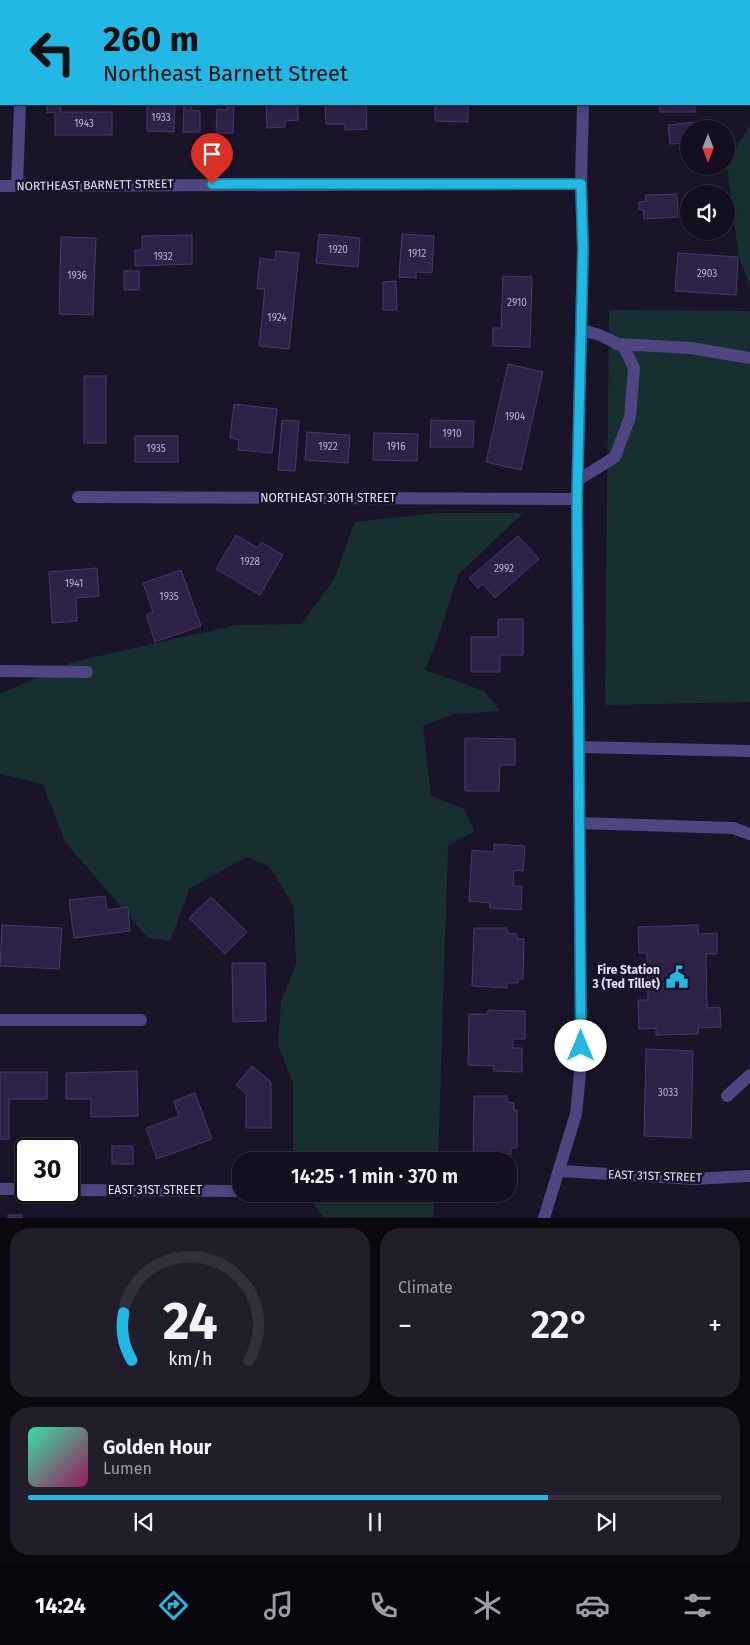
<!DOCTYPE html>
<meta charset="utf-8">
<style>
body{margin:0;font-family:"Fira Sans",sans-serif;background:#211d2b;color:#f1f3f6;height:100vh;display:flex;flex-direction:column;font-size:19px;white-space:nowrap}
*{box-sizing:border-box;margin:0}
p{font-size:16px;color:#9d9ca4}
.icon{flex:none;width:28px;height:28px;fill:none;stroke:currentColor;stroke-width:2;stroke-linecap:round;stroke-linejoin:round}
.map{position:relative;height:1218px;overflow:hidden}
.panel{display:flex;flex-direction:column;gap:10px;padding:10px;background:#0b0810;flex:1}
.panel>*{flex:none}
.guide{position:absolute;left:0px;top:0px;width:750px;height:105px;box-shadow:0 2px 8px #0003,0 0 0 1px #332f3c;background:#23b8e3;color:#111;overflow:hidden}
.needle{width:32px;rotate:180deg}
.buttons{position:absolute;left:680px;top:120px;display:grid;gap:10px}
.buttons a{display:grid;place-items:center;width:55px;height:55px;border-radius:50%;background:#140f1e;box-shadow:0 2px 8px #0003,0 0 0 1px #332f3c;font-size:25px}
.speed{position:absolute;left:15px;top:1138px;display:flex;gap:10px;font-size:25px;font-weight:700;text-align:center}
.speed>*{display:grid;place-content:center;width:65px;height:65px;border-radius:50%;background:#140f1e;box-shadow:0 2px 8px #0003,0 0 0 1px #332f3c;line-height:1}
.speed .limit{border:2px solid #111;border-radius:8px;background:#fff;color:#111}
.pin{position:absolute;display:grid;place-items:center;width:42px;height:42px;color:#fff;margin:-51px -21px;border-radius:50% 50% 50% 0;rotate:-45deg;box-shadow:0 0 5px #0007}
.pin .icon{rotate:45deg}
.me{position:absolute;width:55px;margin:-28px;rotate:0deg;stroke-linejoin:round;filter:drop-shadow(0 0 4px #0008)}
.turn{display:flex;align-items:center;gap:18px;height:105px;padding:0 20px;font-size:22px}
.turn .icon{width:65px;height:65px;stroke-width:2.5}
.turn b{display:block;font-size:35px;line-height:42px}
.big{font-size:38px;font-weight:600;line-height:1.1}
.panel .widget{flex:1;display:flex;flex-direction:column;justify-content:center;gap:8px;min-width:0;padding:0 18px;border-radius:20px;background:#211d2b}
.panel .dial{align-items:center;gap:0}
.dial svg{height:130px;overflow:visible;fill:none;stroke:#332f3c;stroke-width:7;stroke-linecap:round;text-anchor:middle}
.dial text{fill:#f1f3f6;stroke:none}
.song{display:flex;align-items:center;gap:15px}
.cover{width:60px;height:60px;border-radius:8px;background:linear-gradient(135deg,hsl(160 70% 55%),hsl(330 70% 35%))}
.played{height:5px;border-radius:2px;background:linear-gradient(90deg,#23b8e3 75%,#332f3c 75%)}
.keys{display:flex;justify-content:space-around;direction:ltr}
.heat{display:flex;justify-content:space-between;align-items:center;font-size:28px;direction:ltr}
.panel .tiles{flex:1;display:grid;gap:10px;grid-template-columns:1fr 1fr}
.widget:last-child{grid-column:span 2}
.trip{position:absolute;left:232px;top:1152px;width:285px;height:50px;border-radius:20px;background:#140f1e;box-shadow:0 2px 8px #0003,0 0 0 1px #332f3c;font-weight:600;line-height:50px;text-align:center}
.menu{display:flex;height:80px;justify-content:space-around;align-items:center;background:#08060c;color:#9d9ca4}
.menu .icon{width:35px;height:35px}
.menu .active{color:#23b8e3}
.menu b{font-size:22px;color:#f1f3f6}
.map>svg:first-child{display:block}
</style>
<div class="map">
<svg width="750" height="1218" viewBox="0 0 750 1218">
<rect width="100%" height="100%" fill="#1a1428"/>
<!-- green -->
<g fill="#182f31">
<path d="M243,0H424V1H242Z"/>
<path d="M750,126V285L739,258L726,162Z"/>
<path d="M609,310L750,311V702L605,705Z"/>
<path d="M436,513H523L458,575L440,632L425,670L484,691L500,711L453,714L423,726L431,796L464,809L474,831L448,846L438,1161H293V1083L278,1045L281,1002L296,964L294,907L270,867L247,857L190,888L170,941L148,938L65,842L43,784L0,774V694L73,662L236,625L302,624L334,579L355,522Z"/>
<path d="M307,1194H435L433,1217H323Z"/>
</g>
<!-- building -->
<g fill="#2e2247" stroke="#493770">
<path d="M21,0H71L21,1Z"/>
<path d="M214,0H247L214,1Z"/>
<rect x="513" y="0" width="20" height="1"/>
<path d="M47,104H60L61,112H112V135H55V112L47,113Z"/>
<path d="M147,104H175L174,132L147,131Z"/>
<path d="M184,104H191V110L200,111V132H183Z"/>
<path d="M227,104H234L233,133H216L217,109L227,110Z"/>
<path d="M266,104H298V120L285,121V127L267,128Z"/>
<path d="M325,104H366L367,129L345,130V124H326Z"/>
<path d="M446,104H468V122L435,121V105Z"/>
<rect x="660" y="104" width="35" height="8"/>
<path d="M695,122V129H689V143L670,144L668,125Z"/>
<path d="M677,194L678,217L644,219L643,210H639V202L646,201L645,195Z"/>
<path d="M319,234L360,238L358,267L316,263Z"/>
<path d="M402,234L434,236L432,273L416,272V278L399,277Z"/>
<path d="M192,235V264L135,266V250H142V236Z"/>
<path d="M61,237L96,238L93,315L59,314Z"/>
<path d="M276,251L299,253L289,349L259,346L265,289H257L260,258L275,260Z"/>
<path d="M678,253L738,257L736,295L675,291Z"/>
<rect x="124" y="271" width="15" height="19"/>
<path d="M503,276L532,277L530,347L493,346V328H501Z"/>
<path d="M396,281L397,310H383V282Z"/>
<path d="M508,364L543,372L521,470L486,462Z"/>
<rect x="84" y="376" width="22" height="67"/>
<path d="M234,404L277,409L272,453L238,450L239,440L230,438Z"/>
<path d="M282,420L299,421L295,471L278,470Z"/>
<path d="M431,420L474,421L473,447H430Z"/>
<path d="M307,432L350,435L348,463L305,460Z"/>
<path d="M374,433L418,434L417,461L373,460Z"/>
<rect x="135" y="436" width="43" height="26"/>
<path d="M236,535L258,548L261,542L283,555L260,595L216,569Z"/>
<path d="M518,536L539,559L495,598L483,584L478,588L469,578Z"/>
<path d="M97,568L99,596L76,598L77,621L52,623L49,572Z"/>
<path d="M181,570L201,626L155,642L146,615L153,612L143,583Z"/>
<path d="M498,619H523V655H500V672H471V637H498Z"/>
<path d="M465,738L515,739V765H500L499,791H465Z"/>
<path d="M494,844L525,846L523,871L514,870L513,886H522L521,910L489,908L490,903L469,901L472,850L494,852Z"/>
<path d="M105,896L107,910L128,907L130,931L74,938L69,900Z"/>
<path d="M211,897L247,932L225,954L189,918Z"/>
<path d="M2,925L62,928L59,969L0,966Z"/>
<path d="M698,925V934L717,933V954H706L707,1008L720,1007L721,1027L698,1028V1034L656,1035V1028L639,1029L638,1000H648L647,953H639L638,927Z"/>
<path d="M474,928H507V933L517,934V939H524L523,979H518V983H507V988L472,986Z"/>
<path d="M232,963H265L266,1021L233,1022Z"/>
<path d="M488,1010L525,1011V1039H513V1048H522V1072L494,1071V1066L468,1065L469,1014H488Z"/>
<path d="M646,1049L693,1051L691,1138L644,1136Z"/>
<path d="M252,1066L271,1082V1128H246V1094L236,1085Z"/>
<path d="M137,1071L138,1116L91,1117V1099H66V1073Z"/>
<path d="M0,1072H47V1099H9V1139H0Z"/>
<path d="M195,1093L212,1139L157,1159L146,1128L179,1116L174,1101Z"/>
<path d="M474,1096H507V1102L514,1103V1110H517V1148H511V1154H504V1161H473Z"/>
<rect x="112" y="1146" width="21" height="18"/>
<rect x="8" y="1215" width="14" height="3"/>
</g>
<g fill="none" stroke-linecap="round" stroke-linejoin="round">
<!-- minor -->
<g stroke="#4e4581" stroke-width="12">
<path d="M585,1V0"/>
<path d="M0,28L1,29"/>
<path d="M0,186L581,184"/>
<path d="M17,186L20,104"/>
<path d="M617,344L691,348L750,358"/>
<path d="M578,480L615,457L630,417L634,368L624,347L600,335L581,330"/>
<path d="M78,497L577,499"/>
<path d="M0,671L87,672"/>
<path d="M579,747L750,751"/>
<path d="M579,823L733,828L750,834"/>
<path d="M0,1020H141"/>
<path d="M727,1096L750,1075"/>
<path d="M560,1171L694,1179L750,1176"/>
<path d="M0,1189H26"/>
<path d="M69,1190L241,1191"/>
<path d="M544,1218L576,1114L581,1063L577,499L583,249L581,184L583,104"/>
</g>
</g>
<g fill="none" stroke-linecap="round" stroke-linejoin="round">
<defs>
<path id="route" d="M212,184H581L583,249L577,499L581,1046"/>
</defs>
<!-- route casing -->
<use href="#route" stroke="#177894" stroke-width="12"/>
<!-- route -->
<use href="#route" stroke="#23b8e3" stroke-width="9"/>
</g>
<!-- icons -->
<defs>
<symbol id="civic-bare" viewBox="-9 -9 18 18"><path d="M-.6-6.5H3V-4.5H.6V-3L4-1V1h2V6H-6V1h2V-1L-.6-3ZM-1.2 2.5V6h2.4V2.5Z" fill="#23b8e3" stroke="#1a1428" stroke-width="2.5" paint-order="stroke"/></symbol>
</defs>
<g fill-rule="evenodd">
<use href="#civic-bare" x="661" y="961" width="32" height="32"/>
</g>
<g text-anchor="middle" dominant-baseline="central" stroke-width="5" stroke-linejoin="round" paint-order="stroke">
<!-- number labels -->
<g font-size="10" fill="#b8b0ce">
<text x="161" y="118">1933</text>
<text x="84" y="124">1943</text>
<text x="338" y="250">1920</text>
<text x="417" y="254">1912</text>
<text x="163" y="257">1932</text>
<text x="707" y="274">2903</text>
<text x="77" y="276">1936</text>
<text x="517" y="303">2910</text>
<text x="277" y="318">1924</text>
<text x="515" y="417">1904</text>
<text x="452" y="434">1910</text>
<text x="328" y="447">1922</text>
<text x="396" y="447">1916</text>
<text x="156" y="449">1935</text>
<text x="250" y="562">1928</text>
<text x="504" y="569">2992</text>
<text x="74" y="584">1941</text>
<text x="169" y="597">1935</text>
<text x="668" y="1093">3033</text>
</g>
<!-- street labels -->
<g font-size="12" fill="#e6dffb" stroke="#1a1428">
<text transform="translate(95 185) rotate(-1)">NORTHEAST BARNETT STREET</text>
<text x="328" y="498">NORTHEAST 30TH STREET</text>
<text transform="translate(655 1176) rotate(2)">EAST 31ST STREET</text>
<text x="155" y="1190">EAST 31ST STREET</text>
</g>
<!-- poi labels -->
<g font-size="12" font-weight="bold" fill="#e6dffb" stroke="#1a1428" text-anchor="end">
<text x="660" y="970">Fire Station<tspan x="660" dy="14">3 (Ted Tillet)</tspan></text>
</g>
</g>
</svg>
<div class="buttons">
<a><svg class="needle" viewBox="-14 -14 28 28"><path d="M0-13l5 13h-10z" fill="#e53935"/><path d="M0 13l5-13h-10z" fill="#9d9ca4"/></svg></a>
<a><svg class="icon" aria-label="sound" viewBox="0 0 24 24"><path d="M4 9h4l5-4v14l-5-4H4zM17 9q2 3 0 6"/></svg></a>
</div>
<div class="speed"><div class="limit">30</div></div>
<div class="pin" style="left:212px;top:184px;background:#d93025"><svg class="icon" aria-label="arrive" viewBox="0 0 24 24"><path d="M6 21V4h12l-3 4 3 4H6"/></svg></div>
<svg class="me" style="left:581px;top:1046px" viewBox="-20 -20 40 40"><circle r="19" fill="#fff"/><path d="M0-13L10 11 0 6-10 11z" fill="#23b8e3"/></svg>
<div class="trip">14:25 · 1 min · 370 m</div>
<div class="guide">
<div class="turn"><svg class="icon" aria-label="left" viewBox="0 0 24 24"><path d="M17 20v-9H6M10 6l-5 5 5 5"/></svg><div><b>260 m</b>Northeast Barnett Street</div></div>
</div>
</div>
<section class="panel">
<div class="tiles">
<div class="widget dial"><svg viewBox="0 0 100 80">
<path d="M14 69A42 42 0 1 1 86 69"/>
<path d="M14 69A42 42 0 0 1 9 40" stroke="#23b8e3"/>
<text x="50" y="56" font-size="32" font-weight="700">24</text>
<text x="50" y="72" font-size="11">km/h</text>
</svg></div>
<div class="widget"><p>Climate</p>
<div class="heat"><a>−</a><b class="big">22°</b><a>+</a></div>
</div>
<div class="widget">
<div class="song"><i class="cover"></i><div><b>Golden Hour</b><p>Lumen</p></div></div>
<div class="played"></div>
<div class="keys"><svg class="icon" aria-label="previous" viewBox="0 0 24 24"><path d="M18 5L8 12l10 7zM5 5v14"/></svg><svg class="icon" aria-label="pause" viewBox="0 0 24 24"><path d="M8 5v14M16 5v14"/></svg><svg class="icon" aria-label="next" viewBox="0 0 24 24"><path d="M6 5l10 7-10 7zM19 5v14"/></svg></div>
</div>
</div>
</section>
<nav class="menu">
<b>14:24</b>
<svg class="icon active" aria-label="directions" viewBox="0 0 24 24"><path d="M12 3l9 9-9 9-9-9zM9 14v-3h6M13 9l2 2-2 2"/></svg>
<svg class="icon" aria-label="music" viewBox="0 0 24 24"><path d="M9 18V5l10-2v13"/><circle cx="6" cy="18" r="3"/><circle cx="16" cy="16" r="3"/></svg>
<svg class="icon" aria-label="phone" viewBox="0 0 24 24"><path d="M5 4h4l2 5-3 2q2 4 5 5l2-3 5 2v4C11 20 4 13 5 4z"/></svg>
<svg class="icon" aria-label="climate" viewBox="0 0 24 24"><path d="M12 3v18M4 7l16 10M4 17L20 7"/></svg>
<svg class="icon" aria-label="car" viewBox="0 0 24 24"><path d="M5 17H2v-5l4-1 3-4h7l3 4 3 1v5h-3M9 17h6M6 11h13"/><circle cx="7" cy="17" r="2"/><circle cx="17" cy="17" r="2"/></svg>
<svg class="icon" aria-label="filters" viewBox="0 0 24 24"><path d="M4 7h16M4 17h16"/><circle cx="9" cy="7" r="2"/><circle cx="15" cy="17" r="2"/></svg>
</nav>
